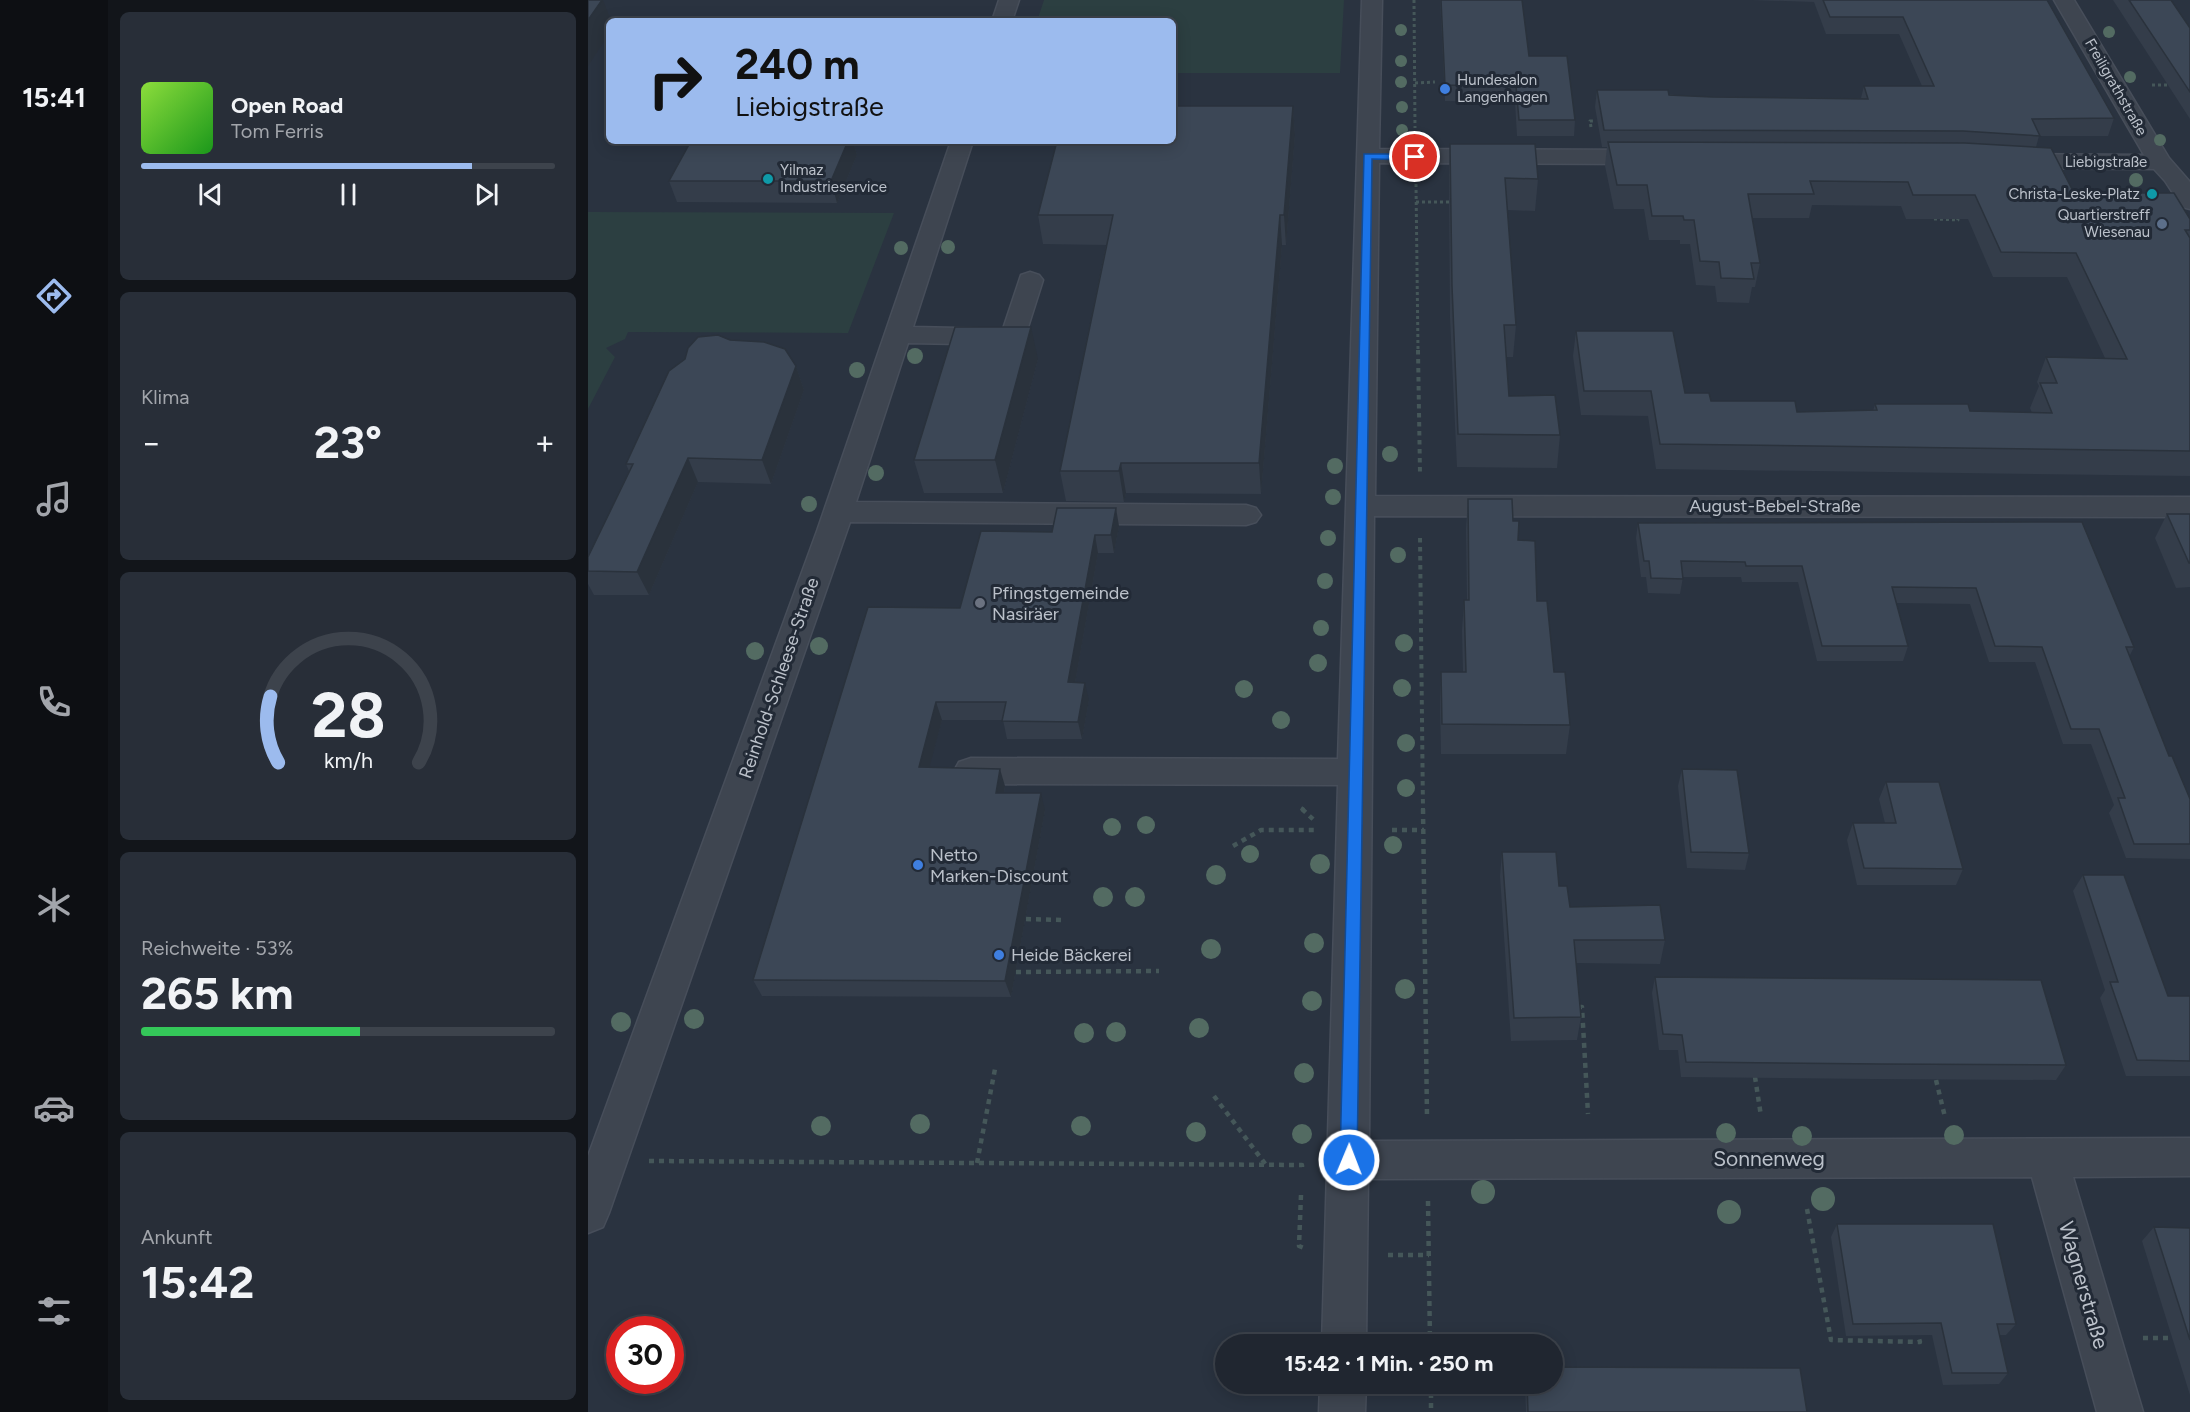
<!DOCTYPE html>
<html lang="de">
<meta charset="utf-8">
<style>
body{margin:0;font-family:Figtree,sans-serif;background:#282e38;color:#f1f3f6;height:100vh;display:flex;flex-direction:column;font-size:22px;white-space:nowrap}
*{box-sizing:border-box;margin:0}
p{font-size:20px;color:#a2a5ab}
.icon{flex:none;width:33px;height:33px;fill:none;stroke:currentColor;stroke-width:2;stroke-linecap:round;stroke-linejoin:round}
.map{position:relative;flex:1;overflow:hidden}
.details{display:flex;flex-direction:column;gap:12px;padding:12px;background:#12151a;width:480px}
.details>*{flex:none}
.top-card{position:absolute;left:18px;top:18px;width:570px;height:126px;border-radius:9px;box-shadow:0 3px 15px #0003,0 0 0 2px #3d434c;background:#9cbbee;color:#111;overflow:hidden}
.speed{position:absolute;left:18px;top:1316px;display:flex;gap:12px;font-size:30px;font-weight:700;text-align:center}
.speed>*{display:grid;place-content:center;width:78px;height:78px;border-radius:50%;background:#202630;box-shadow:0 3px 15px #0003,0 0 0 2px #3d434c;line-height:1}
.speed .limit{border:9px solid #d22;background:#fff;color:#111}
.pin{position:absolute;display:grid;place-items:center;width:51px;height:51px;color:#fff;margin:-26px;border:3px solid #fff;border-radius:50%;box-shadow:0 2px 6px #0007}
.me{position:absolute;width:66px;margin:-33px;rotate:1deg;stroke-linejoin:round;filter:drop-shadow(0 0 4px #0008)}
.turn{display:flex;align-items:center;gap:21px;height:126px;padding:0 30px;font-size:27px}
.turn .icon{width:78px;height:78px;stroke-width:2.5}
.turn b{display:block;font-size:42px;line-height:51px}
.big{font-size:45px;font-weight:700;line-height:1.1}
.details .tile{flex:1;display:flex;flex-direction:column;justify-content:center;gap:9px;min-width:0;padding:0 21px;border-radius:9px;background:#282e38}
.details .dial{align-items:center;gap:0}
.dial svg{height:156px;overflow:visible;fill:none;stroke:#3d434c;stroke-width:7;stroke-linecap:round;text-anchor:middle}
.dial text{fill:#f1f3f6;stroke:none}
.song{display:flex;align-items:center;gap:18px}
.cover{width:72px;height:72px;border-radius:9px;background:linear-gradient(135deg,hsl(90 70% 55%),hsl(120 70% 35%))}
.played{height:6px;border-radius:3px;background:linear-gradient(90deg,#9cbbee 80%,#3d434c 80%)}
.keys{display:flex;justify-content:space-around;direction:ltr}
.heat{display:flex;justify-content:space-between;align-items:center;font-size:33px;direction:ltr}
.charge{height:9px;border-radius:4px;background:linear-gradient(90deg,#34c759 53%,#3d434c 0)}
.trip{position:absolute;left:627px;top:1334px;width:348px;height:60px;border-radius:30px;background:#202630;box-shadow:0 3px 15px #0003,0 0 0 2px #3d434c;font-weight:700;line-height:60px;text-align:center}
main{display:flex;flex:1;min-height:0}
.tabs{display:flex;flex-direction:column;width:108px;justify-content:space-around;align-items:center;background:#0d0f13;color:#a2a5ab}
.tabs .icon{width:42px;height:42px}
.tabs .selected{color:#9cbbee}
.tabs b{font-size:27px;color:#f1f3f6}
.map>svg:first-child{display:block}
</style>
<main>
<nav class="tabs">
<b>15:41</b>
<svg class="icon selected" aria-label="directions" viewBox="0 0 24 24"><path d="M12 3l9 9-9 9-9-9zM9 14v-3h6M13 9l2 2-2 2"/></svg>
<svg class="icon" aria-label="music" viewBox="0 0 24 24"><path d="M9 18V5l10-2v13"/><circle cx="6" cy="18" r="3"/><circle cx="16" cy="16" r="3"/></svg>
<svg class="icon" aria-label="phone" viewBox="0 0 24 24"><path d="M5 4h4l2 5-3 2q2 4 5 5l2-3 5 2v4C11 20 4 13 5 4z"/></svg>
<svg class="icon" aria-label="climate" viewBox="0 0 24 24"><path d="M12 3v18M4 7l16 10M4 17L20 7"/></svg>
<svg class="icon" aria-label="car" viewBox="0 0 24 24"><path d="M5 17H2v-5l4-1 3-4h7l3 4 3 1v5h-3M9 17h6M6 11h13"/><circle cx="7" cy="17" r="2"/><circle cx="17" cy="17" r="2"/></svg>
<svg class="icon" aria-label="filters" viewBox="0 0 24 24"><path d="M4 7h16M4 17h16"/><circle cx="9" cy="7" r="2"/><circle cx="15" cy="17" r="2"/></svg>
</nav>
<section class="details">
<div class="tile">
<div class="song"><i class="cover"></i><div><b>Open Road</b><p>Tom Ferris</p></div></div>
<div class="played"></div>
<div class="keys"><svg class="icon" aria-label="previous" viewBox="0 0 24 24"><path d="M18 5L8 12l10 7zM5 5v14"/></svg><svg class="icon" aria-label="pause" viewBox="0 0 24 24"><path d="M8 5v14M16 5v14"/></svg><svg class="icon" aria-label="next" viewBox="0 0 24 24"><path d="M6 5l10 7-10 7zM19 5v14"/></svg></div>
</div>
<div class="tile"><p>Klima</p>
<div class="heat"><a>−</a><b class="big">23°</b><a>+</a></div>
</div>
<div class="tile dial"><svg viewBox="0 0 100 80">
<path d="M14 69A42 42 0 1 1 86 69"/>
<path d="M14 69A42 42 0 0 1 10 35" stroke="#9cbbee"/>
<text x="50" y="56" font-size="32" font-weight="700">28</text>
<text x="50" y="72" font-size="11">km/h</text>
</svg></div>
<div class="tile"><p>Reichweite · 53%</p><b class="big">265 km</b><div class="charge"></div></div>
<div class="tile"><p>Ankunft</p><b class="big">15:42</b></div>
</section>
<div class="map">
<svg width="1602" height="1412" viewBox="0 0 1602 1412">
<rect width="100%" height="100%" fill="#2a3340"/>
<!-- green -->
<g fill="#2c3f41">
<path d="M456,0H756L752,73H585V21H449Z"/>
<path d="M0,212L306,213L260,333L40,332L37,339L18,348L27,357L0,409Z"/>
</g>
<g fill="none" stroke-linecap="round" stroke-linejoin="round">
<defs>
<g id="minor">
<path d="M411,0H431L424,21H404Z"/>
<path d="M774,0H794L791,149L1063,150L1071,152L1075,157L1071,162L1063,164L791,163L787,496L1602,497V517L786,516L781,1141L1602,1138V1176L1485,1177L1555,1412H1509L1444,1177L780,1179L778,1344H734L750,785L383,784L371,780L366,771L371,762L383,758L750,759Z"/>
<path d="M1466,0H1486L1581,158L1602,182V209L1594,207L1577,181L1566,169L1426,168L1418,166L1414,161L1418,156L1426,154L1556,155Z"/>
<path d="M363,141H385L325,327L415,329L433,275L442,272L451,275L455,280L435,343L426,345L320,343L268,502L658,505L668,508L673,515L668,522L658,525L262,522L21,1213L15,1227L0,1233V1156L229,531Z"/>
<path d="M732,1383H778L777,1412H731Z"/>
</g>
</defs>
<!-- minor casing -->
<use href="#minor" stroke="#474e5a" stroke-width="3"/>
<!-- path-far2 -->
<g stroke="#455759" stroke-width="3" stroke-dasharray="3 3" stroke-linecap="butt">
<path d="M826,0L827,128"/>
<path d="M827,83L847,82"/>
<path d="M1564,85H1583"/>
<path d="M1003,127L1002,121H1006"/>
<path d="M828,184L830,351"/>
<path d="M828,202H866"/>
<path d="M1346,219L1370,220L1369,215"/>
</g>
<!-- path-far1 -->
<g stroke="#455759" stroke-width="4" stroke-dasharray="4.5 4.5" stroke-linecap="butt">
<path d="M830,350L832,473"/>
<path d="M832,538L835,810"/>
<path d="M713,808L716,810"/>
</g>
<!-- path -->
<g stroke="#455759" stroke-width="4.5" stroke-dasharray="5 5" stroke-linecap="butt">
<path d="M714,809L727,821"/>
<path d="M835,809L839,1118"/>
<path d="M804,830H836"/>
<path d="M645,846L673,830H727"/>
<path d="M438,919L476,920"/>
<path d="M428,972L571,971"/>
<path d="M990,1007H994L1000,1114"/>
<path d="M1167,1077L1173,1116"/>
<path d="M1348,1080L1357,1117"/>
<path d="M626,1096L678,1165"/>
<path d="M61,1161L714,1165V1170"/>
<path d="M389,1163L407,1069"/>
<path d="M713,1195L711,1246L716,1248"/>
<path d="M840,1201L842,1344"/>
<path d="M1219,1209L1243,1340L1332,1342L1330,1335"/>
<path d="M800,1255H841"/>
<path d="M1555,1338H1584"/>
<path d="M843,1383V1412"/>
</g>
<!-- minor -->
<use href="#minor" fill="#3e4550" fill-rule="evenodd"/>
</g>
<!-- trees -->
<g fill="#536b62">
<circle cx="813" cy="30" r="6"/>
<circle cx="1521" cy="32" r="6"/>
<circle cx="813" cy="61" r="6"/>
<circle cx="1542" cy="77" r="6"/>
<circle cx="813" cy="82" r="6"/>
<circle cx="814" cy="107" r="6"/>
<circle cx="814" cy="130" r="6"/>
<circle cx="1572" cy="140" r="6"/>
<circle cx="1548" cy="180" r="7"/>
<circle cx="360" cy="247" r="7"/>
<circle cx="313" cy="248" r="7"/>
<circle cx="327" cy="356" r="8"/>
<circle cx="269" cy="370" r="8"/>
<circle cx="802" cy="454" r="8"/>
<circle cx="747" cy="466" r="8"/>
<circle cx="288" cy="473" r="8"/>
<circle cx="745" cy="497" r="8"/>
<circle cx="221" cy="504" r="8"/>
<circle cx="740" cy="538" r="8"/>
<circle cx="810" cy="555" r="8"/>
<circle cx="737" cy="581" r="8"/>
<circle cx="733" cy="628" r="8"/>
<circle cx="816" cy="643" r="9"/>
<circle cx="231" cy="646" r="9"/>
<circle cx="167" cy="651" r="9"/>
<circle cx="730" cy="663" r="9"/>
<circle cx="814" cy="688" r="9"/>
<circle cx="656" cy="689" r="9"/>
<circle cx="693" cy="720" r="9"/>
<circle cx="818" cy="743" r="9"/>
<circle cx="818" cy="788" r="9"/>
<circle cx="558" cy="825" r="9"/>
<circle cx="524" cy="827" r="9"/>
<circle cx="805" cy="845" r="9"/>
<circle cx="662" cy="854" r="9"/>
<circle cx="732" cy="864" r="10"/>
<circle cx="628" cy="875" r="10"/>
<circle cx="515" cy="897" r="10"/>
<circle cx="547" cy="897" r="10"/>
<circle cx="726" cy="943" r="10"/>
<circle cx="623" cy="949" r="10"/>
<circle cx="817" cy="989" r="10"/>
<circle cx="724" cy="1001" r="10"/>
<circle cx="106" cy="1019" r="10"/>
<circle cx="33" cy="1022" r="10"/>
<circle cx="611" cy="1028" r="10"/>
<circle cx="528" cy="1032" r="10"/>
<circle cx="496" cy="1033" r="10"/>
<circle cx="716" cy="1073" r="10"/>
<circle cx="332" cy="1124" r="10"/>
<circle cx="233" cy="1126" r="10"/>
<circle cx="493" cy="1126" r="10"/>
<circle cx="608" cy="1132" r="10"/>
<circle cx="1138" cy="1133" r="10"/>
<circle cx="714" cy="1134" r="10"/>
<circle cx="1366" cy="1135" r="10"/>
<circle cx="1214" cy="1136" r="10"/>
<circle cx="895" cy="1192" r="12"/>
<circle cx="1235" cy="1199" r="12"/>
<circle cx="1141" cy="1212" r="12"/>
</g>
<!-- wall -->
<g fill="#343d4a">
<path d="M852,0H934L941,56L987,120L986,136H929L927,102L857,101Z"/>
<path d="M1163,0H1459L1526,118L1520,136H1451L1448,147L1486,193L1602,219V476L1068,469L1060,416L993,415L985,356L988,331L1097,393L1123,401L1209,412L1285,411L1287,404L1382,411L1444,413L1442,408L1451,386L1449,382L1458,357L1517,358L1479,277H1405L1380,219H1318L1313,206L1224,205L1221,218H1164L1172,263L1167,287H1164L1161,303L1129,302L1127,286L1108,285L1102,244H1092V240H1061L1056,209H1026L1017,166L1019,147H1014L1007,107L1009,90L1124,97L1273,98L1276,86H1334L1311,34H1238L1226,2Z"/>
<path d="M1525,0H1583L1602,28V119Z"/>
<path d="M705,106L707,135L698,245H694L673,494L538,493L536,502L478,501L472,471L518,245L455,244L450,215L585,141Z"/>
<path d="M103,141H265L269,155L249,203L89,202L81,181Z"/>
<path d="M862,144L950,179L947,211L919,210L928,325L925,357H918L921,396L972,435L969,468L869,467L862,318L861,175Z"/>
<path d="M142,340L208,366L216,390L183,484L110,482L61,595H6L0,584V557L41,471L38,464Z"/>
<path d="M450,359L415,493H336L326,460Z"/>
<path d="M880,499L925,521L930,540L949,601L966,672L982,725L978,754H853L852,702L853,672H875L874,631L876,600H879L878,529Z"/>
<path d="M1579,514H1602V587L1588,588L1567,538Z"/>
<path d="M1494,522L1546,647L1541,657L1581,756L1602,799V859L1538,858L1521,813L1526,805L1503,744H1475L1447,662H1401L1382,604L1308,603L1320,646L1315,661H1229L1210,582H1154L1153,577H1095L1092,594L1060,593L1058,577H1053L1048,538L1050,523Z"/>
<path d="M531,526L526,553H510L487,683L501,700L494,739H419L415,720H354L341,767L417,786L416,793L457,810L423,997L174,996L165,980L372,608L464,532Z"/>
<path d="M1094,769L1161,853L1157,870L1099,868L1090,786Z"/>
<path d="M1298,782L1375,869L1368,885H1269L1259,840L1265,823H1297L1291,799Z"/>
<path d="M914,852L971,886L982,907L1077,940L1072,964L988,963L993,1017L989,1040L923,1041L912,876Z"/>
<path d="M1495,875L1580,996H1602V1076H1538L1512,998L1517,990L1485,891Z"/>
<path d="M1067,977L1478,1065L1468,1080L1285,1079L1093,1077L1090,1050H1071L1064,993Z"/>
<path d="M1249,1224L1428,1324L1418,1335H1411L1420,1373L1411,1384L1355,1385L1344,1335L1258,1336L1243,1237Z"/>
<path d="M1566,1227L1602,1228V1395L1554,1241Z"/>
<path d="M937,1383H964L1219,1412H938Z"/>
</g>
<!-- shaded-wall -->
<g fill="#2a323c">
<path d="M14,0H15L23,21H21V34L0,66V20Z"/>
<path d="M705,106L707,135L698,245L696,215Z"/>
<path d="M260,141H265L269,155L249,203L243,181Z"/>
<path d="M692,215L694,245L673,494L671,463Z"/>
<path d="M443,327L450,359L415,493L407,460Z"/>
<path d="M208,366L216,390L183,484L174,460Z"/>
<path d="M100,458L110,482L61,595L49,572Z"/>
<path d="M533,463L538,493L536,502L531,471Z"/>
<path d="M528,508L531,526L526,553L523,535Z"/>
<path d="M507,535L510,553L484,700L480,682Z"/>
<path d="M497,683L501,700L494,739L490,722Z"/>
<path d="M348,702L354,720L337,784L331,767Z"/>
<path d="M412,769L417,786L413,810L408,793Z"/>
<path d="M453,793L457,810L423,997L417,981Z"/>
</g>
<!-- building -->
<g fill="#3c4756" stroke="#2a323c" stroke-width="1.5">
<path d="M0,0H14L0,20Z"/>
<path d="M853,0H934L941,56H979L987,120H931L928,86L857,85Z"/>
<path d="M1235,0H1459L1526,118L1444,119L1452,136L1375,131L1016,130L1009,90H1080L1081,95L1124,97L1280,99L1276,86H1346L1315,17H1242Z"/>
<path d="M1541,0H1583L1602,28V92Z"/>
<path d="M585,106H705L696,215H692L671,463H533L531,471H472L525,215H450L469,141H585Z"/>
<path d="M103,141H260L243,181H81Z"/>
<path d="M1020,142L1377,143L1463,148L1486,193H1586L1602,219V230H1597L1602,238V451L1072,444L1063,391H996L988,331H1085L1097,393H1121L1123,401H1207L1209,412L1289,410L1287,404H1380L1382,411L1464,413L1452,383H1469L1458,357L1539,359L1488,253L1413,252L1387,195H1325L1320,182L1222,181L1226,194H1160L1172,263H1163L1166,279L1133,278L1131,262L1112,261L1106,220H1096L1095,216H1064L1059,185H1029Z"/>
<path d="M862,144H947L950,179L917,178L928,325H916L921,396L967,395L972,435L870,434L864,286Z"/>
<path d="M367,327H443L407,460H326Z"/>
<path d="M130,335L142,340L176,342L197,349L208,366L174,460L100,458L49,572L0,571V557L45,464H38L81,371L97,359L100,348L110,337Z"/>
<path d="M880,499H924L925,521H931L930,540L947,541L949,601H959L966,672H977L982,725L854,724L853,672H878L876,600H881Z"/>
<path d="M469,508H528L523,535H507L480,682L497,683L490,722L414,721L418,702H348L331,767L412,769L408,793H453L417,981L165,980L280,607L372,608L393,531L464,532Z"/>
<path d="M1579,514H1602V563H1601Z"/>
<path d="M1494,522L1546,647H1538L1581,756H1584L1602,799V844H1546L1530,798H1537L1511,729H1483L1454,647L1407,646L1388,588L1304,587L1320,646H1234L1214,566H1158L1157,562L1093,561L1095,579L1063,578L1061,561H1056L1050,523Z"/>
<path d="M1094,769L1149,770L1161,853L1103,852Z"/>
<path d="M1298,782H1351L1375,869L1276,868L1265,823H1308Z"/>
<path d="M914,852H968L971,886H979L982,907L1072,905L1077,940H986L993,1017L926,1018Z"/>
<path d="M1495,875H1536L1580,996H1602V1061L1549,1060L1522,982H1530Z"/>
<path d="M1067,977L1453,980L1478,1065L1292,1064L1098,1062L1094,1035L1075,1034Z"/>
<path d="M1249,1224H1405L1428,1324H1409L1420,1373H1364L1353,1323L1265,1324Z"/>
<path d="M1566,1227L1602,1228V1340Z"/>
<path d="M964,1367L1212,1368L1219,1412H940L939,1383H964Z"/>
</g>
<!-- route -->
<path fill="#1a73e8" stroke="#114b97" stroke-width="1.5" d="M776,154H827L832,157L827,160L784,159L769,1160L767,1165L761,1168L755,1165L752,1160Z"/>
<!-- markers -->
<g fill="#3f7fe0" stroke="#222a36" stroke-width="2">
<circle cx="857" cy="89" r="6"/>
<circle cx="330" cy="865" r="6"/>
<circle cx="411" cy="955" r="6"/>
</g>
<g fill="#0f9aa8" stroke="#222a36" stroke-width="2">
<circle cx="180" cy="179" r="6"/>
<circle cx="1564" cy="194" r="6"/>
</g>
<circle fill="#5c6f8a" stroke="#222a36" stroke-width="2" cx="1574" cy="224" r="6"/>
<circle fill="#6b7280" stroke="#222a36" stroke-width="2" cx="392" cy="603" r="6"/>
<g text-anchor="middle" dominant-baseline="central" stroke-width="6" stroke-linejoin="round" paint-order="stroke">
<!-- far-poi labels -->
<g font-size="15" fill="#bbc1ca" stroke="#222a36" text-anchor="start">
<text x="869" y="80">Hundesalon<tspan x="869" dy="17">Langenhagen</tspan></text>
<text x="192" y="170">Yilmaz<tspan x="192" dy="17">Industrieservice</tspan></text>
<text x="1552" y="194" text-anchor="end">Christa-Leske-Platz</text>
<text x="1562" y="215" text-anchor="end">Quartierstreff<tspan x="1562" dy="17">Wiesenau</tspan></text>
</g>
<!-- far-street labels -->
<g font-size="15" fill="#bbc1ca" stroke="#222a36">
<text transform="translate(1528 87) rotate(60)">Freiligrathstraße</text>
<text x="1518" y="162">Liebigstraße</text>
</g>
<!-- street labels -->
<g font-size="18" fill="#bbc1ca" stroke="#222a36">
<text x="1187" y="506">August-Bebel-Straße</text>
<text transform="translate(191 678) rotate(-71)">Reinhold-Schleese-Straße</text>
</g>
<!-- poi labels -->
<g font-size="18" fill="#bbc1ca" stroke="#222a36" text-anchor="start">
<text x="404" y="593">Pfingstgemeinde<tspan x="404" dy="21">Nasiräer</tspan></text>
<text x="342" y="855">Netto<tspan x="342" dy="21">Marken-Discount</tspan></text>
<text x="423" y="955">Heide Bäckerei</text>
</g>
<!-- near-street labels -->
<g font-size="21" fill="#bbc1ca" stroke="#222a36">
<text x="1181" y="1158">Sonnenweg</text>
<text transform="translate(1496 1285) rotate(74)">Wagnerstraße</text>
</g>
</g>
</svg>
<div class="speed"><div class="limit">30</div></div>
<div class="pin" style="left:827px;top:157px;background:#d93025"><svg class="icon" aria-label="arrive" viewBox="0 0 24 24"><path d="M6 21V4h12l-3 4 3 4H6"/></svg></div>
<svg class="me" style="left:761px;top:1160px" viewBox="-20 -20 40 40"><circle r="17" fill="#1a73e8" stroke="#fff" stroke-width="3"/><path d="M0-11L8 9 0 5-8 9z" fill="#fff"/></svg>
<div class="trip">15:42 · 1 Min. · 250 m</div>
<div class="top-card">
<div class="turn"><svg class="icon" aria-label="right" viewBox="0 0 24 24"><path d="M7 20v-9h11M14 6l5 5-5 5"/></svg><div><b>240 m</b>Liebigstraße</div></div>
</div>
</div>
</main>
